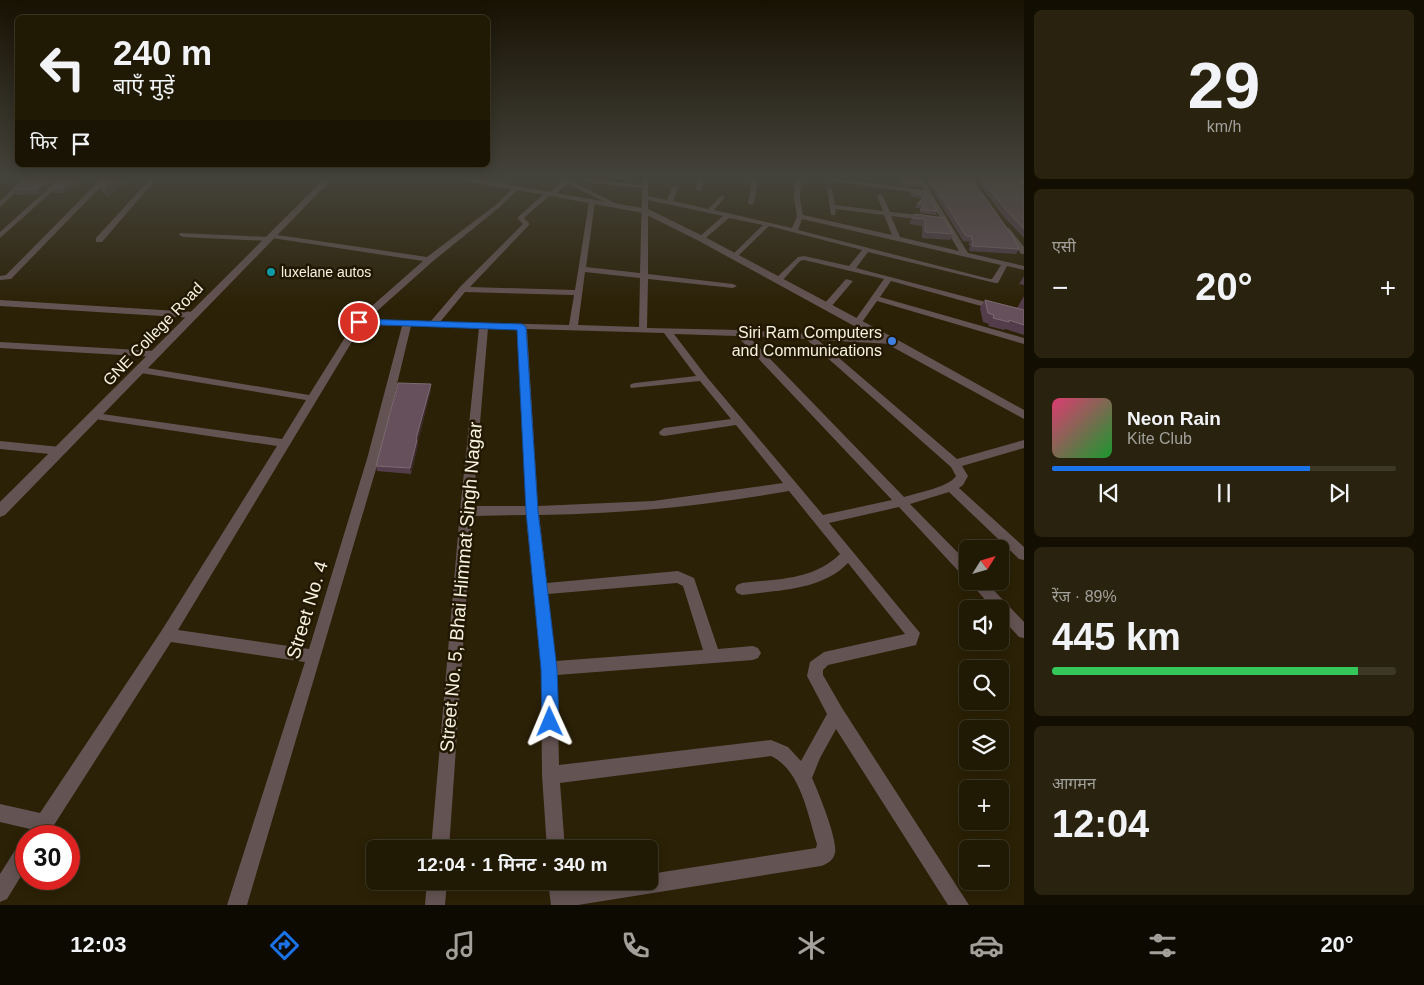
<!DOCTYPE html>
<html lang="hi">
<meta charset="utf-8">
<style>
body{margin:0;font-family:Arial,"Noto Sans Devanagari",sans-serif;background:#28220e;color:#f1f3f6;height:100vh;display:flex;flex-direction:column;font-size:19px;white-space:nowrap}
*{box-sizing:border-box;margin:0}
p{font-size:16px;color:#a2a09a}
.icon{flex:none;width:28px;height:28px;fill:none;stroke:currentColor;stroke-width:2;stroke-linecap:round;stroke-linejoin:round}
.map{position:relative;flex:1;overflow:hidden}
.details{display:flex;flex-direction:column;gap:10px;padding:10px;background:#120e02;width:400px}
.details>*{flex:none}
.banner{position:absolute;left:15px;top:15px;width:475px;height:152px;border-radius:8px;box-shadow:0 2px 12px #0003,0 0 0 1px #3d3826;background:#201904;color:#f1f3f6;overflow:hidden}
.needle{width:32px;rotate:53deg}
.fabs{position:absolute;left:959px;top:540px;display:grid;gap:10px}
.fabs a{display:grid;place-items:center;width:50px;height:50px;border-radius:8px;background:#201904;box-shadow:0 2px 12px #0003,0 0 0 1px #3d3826;font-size:25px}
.speed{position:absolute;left:15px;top:825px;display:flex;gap:10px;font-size:25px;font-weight:700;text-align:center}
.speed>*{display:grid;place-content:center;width:65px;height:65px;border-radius:50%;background:#201904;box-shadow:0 2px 12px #0003,0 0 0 1px #3d3826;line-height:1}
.speed .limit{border:8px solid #d22;background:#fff;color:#111}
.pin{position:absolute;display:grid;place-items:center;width:42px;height:42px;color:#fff;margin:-21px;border:2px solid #fff;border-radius:50%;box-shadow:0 1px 5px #0007}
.me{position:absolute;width:55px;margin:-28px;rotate:359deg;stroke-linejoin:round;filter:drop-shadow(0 0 4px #0008)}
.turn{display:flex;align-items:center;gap:18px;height:105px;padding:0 15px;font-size:22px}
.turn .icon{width:65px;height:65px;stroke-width:2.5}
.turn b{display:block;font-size:35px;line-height:42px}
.then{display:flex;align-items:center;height:48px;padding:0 15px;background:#0003;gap:10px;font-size:19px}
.big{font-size:38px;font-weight:600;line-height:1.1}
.details .widget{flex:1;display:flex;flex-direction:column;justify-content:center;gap:8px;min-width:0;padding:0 18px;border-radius:8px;background:#28220e}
.details .dial{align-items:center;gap:0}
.dial b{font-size:65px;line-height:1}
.song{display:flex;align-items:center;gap:15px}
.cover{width:60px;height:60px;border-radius:8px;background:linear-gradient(135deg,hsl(340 70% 55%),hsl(130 70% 35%))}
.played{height:5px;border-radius:2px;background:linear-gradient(90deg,#1a73e8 75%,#3d3826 75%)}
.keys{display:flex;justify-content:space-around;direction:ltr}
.heat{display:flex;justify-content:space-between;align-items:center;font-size:28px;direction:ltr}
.charge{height:8px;border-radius:4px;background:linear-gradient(90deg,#34c759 89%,#3d3826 0)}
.trip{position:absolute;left:366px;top:840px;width:292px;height:50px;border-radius:8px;background:#201904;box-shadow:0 2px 12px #0003,0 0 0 1px #3d3826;font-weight:600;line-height:50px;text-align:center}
.menu{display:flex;height:80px;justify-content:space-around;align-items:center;background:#0d0a02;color:#a2a09a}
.menu .icon{width:35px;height:35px}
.menu .selected{color:#1a73e8}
.menu b{font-size:22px;color:#f1f3f6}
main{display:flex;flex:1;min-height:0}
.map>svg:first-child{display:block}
</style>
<main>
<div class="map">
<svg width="1024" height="905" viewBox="0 0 1024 905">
<rect width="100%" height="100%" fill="#2b2106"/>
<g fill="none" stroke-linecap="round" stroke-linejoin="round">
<!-- minor -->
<g fill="#645353" fill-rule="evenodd">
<path d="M23,179H30L0,207V201Z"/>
<path d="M59,179H66L0,238V232Z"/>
<path d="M101,179H108L11,279L0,280V276L6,275Z"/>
<path d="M150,179H156L102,242H96V238Z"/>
<path d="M502,179H511L495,186L490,185Z"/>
<path d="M559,179H567L621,206L616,207L567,184L553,196H549L524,218L529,223V225L470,287L575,290L589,202L592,200L595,202L586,267L640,273L642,188L585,182L583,179L642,185V179H648V196L667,200L672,188L675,186L678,188L673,201L708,209L722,195L725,197L714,210L792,228L797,216L794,199L795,179H801L800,199L803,215L892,235L884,215L836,209L835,215H831L827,188L832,189L835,205L883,211L877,196L880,194L883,196L890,212L940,217L926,194L819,179H838L923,190L917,179H923L968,253L1024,266V270L1007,266L998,283H995L868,252L856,268L1024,312V318L891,281L880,297L1024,338V344L877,301L860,325L857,326L853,323L884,279L804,260L800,261L781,282L774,280L798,257L804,256L849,266L862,250L769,226L735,259L731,257L732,255L763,225L729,218L702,241H699V237L723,216L648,200V274L733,284L737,286L733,288L648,279L647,328L740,330L895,339L897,341L892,344L818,340L957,459L1024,440V448L962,466L968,476L963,485L959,488L1024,547V560L1019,559L949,492L910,504L968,563V577L963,576L899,507L829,523L920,633L916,645L828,665L823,670V675L842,708L969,905H948L836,729L820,758L812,778C818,791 838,840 835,853C833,861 827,864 821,866L578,905H551L548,881H568V887L605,881H650V874L816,848L817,844C808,816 801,770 771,756L560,783L565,849H547L542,775L541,669L526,515L472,516L449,849H431L460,511L479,328L411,326L379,459L247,905H227L305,662L171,642L47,836H27L30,829L0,822V804L40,813L162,630L277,446L95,419L90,416L91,414L95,413L282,439L306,400L141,373L136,370L141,367L309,395L356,320L423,261L272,238L269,241L183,237L179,235L180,233L268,237L271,234L427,257L497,204L513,188H517V190L501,206L432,262L367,320L431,321L460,287L523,224L518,219V217L545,193H549L562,181ZM891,216L942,222L959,251L900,237ZM802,219L1001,265L992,279H990L798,230ZM585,272L640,278L639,327L578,325ZM465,292L574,295L569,325L440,322ZM362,325L402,326L367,459L309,649L178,630ZM488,328L518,329L526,506H473ZM527,329L664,333L696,376L635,383L631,384L630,386L631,388L700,381L731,419L664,428L659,432L660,435L664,436L736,425L783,483L653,501L538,506ZM674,334L737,336L892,500L823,515L706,376ZM748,336L806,339L951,467L956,476C949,487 917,493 904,497ZM789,491L840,554C814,580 777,579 742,583L737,585L735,589L737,593L742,595C777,590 821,591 848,563L905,634L824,652L810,662L807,676L827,714L801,761L788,747L771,740L559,765L557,675L753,660L758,658L761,653L758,648L753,646L718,649L694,578L678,571L547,583L539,515C624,514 705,506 789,491ZM677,583L683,586L703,650L556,661L548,594Z"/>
<path d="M698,179H704L702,189L699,191L696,189Z"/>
<path d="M752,179H758L754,203L751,205L748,203Z"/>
<path d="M1005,228H1009L1024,247V254H1021L1005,230Z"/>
<path d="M846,279L853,281L830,308H824V304Z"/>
<path d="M0,300L194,312L198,315L194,318L0,306Z"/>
<path d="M0,342L156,351L161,354L156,357L0,348Z"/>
<path d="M0,441L60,447L66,451L60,455L0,449Z"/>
<path d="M969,581H985L1024,622V638L1019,637L1000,616V609H993Z"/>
<path d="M26,842V868L7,899L0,902V874L19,844Z"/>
<path d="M427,881H447L445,905H425Z"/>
</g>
<!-- tertiary -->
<g fill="#645353" fill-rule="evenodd">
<path d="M0,179H8L0,182Z"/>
<path d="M324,179H332L5,515L0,517V502Z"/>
<path d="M457,179H475L648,209L705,237L896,339L1024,410V419L699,241L643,213Z"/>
</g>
<!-- trunk -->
<path fill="#b38b8c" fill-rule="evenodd" d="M1015,179H1024V185Z"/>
</g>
<!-- wall -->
<g fill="#533d4b">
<path d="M57,179L40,194L16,195L13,190Z"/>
<path d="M60,179H82L66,193H53L50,188Z"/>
<path d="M101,179H127L109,197L102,192L98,183Z"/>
<path d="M900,179H918L921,184L920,188L904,186Z"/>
<path d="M925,179H972L1019,249L1016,254L969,251L970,245H968L970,242L963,241Z"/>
<path d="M976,179H1006L1005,181L1024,188V238L1003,216Z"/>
<path d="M911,190L926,192L938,211L936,215L919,213L921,208H915L917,204L922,199L912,197L910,194Z"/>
<path d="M915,214L953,234L950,240L922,238V226L909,224L912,218Z"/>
<path d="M1024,276V285L1019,284Z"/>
<path d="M1024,296V335L1005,329L1004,330L988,326L989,324L983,322L980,308L985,300L1017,308Z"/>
<path d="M431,390L418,441V445L411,474L377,471L376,466Z"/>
</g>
<!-- shaded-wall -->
<g fill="#3c2929">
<path d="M49,179H57L40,194L37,189Z"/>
<path d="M74,179H82L66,193L64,188Z"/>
<path d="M114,179H127L109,197L105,188Z"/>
<path d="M431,384V390L418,441V445L411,474L410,468L416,439Z"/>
</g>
<!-- building -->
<g fill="#65505c" stroke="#7c6a71">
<path d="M26,179H49L37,189L13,190Z"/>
<path d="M60,179H74L64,188H50Z"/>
<path d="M101,179H114L105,188L98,183Z"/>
<path d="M903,179H918L921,184L906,182Z"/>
<path d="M930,179H972L1014,238L1019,249L972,246L973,240L971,239L972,236H966Z"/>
<path d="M982,179H1006L1005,181L1021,182L1024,188V229L1006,210Z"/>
<path d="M911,190L926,192L938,211L920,210L924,205L917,204L925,196L913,193Z"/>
<path d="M915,214L944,218L953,234L925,232V219L912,218Z"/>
<path d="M985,300L1024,310V325L1009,320V322L993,318L994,315L988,313Z"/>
<path d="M398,383L431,384L416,439L417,440L410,468L376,466Z"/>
</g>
<!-- sky -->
<linearGradient id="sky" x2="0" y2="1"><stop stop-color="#181203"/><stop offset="0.58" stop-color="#44433b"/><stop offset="1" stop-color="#44433b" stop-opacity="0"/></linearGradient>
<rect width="1024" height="306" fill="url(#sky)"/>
<!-- route -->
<path fill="#1a73e8" stroke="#114b97" d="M359,319L522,324L526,327L538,511L557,669L559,722L556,728L550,730L544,728L542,722L541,669L526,511L517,330L356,324V320Z"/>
<!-- markers -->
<circle fill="#0f9aa8" stroke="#221800" stroke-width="2" cx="271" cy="272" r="5"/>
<circle fill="#3f7fe0" stroke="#221800" stroke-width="2" cx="892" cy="341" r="5"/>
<g text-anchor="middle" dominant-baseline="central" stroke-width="5" stroke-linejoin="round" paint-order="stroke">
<!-- far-poi labels -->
<g font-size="14" fill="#f8f2e2" stroke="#221800" text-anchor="start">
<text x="281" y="272">luxelane autos</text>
</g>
<!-- poi labels -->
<g font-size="16" fill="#f8f2e2" stroke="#221800" text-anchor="end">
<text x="882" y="332">Siri Ram Computers<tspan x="882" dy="18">and Communications</tspan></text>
</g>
<!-- street labels -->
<g font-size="16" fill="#f8f2e2" stroke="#221800">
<text transform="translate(153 334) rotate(-46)">GNE College Road</text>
</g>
<!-- near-street labels -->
<g font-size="19" fill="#f8f2e2" stroke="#221800">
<text transform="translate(461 587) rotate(-85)">Street No. 5, Bhai Himmat Singh Nagar</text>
<text transform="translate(307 610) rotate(-73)">Street No. 4</text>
</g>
</g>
</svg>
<div class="fabs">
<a><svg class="needle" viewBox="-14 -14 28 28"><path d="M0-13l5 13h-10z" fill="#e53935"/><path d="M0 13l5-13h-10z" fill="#a2a09a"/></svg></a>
<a><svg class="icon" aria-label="sound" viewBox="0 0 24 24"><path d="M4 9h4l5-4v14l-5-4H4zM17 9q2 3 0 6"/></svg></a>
<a><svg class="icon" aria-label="search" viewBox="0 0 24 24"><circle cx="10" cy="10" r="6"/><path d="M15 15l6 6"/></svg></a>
<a><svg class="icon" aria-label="layers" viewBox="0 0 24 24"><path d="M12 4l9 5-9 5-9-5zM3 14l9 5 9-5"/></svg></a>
<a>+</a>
<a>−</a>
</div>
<div class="speed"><div class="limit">30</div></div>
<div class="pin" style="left:359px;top:322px;background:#d93025"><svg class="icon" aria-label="arrive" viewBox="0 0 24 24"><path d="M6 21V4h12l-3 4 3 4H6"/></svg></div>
<svg class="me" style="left:550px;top:722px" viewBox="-20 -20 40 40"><path d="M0-17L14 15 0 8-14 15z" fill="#1a73e8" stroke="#fff" stroke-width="4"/></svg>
<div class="trip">12:04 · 1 मिनट · 340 m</div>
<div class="banner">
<div class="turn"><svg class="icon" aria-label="left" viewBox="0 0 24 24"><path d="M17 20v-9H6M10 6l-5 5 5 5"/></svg><div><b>240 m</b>बाएँ मुड़ें</div></div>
<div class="then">फिर<svg class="icon" aria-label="arrive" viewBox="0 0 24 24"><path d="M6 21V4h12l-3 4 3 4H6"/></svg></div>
</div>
</div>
<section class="details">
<div class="widget dial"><b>29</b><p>km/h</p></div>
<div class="widget"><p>एसी</p>
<div class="heat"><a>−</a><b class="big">20°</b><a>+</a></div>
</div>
<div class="widget">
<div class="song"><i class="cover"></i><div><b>Neon Rain</b><p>Kite Club</p></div></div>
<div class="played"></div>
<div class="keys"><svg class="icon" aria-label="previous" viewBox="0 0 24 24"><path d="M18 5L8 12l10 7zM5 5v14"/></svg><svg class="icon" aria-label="pause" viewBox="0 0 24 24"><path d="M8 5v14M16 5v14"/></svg><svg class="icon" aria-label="next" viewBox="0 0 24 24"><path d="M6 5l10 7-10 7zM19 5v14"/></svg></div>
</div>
<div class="widget"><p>रेंज · 89%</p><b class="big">445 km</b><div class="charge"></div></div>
<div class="widget"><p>आगमन</p><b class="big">12:04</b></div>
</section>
</main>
<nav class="menu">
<b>12:03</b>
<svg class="icon selected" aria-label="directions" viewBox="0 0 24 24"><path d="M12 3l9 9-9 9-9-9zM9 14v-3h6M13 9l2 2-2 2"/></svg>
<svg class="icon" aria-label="music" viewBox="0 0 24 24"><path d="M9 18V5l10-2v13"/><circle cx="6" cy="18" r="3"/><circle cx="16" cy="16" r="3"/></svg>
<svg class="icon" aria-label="phone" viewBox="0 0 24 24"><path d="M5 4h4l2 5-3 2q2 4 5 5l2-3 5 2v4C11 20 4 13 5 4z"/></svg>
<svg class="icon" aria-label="climate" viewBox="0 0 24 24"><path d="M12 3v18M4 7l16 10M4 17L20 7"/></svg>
<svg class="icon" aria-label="car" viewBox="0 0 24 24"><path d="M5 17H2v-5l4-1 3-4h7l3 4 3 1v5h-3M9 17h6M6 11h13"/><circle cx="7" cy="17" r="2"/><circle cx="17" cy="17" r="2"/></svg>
<svg class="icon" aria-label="filters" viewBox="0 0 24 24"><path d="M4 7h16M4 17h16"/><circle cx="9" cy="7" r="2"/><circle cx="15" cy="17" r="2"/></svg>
<b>20°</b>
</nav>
